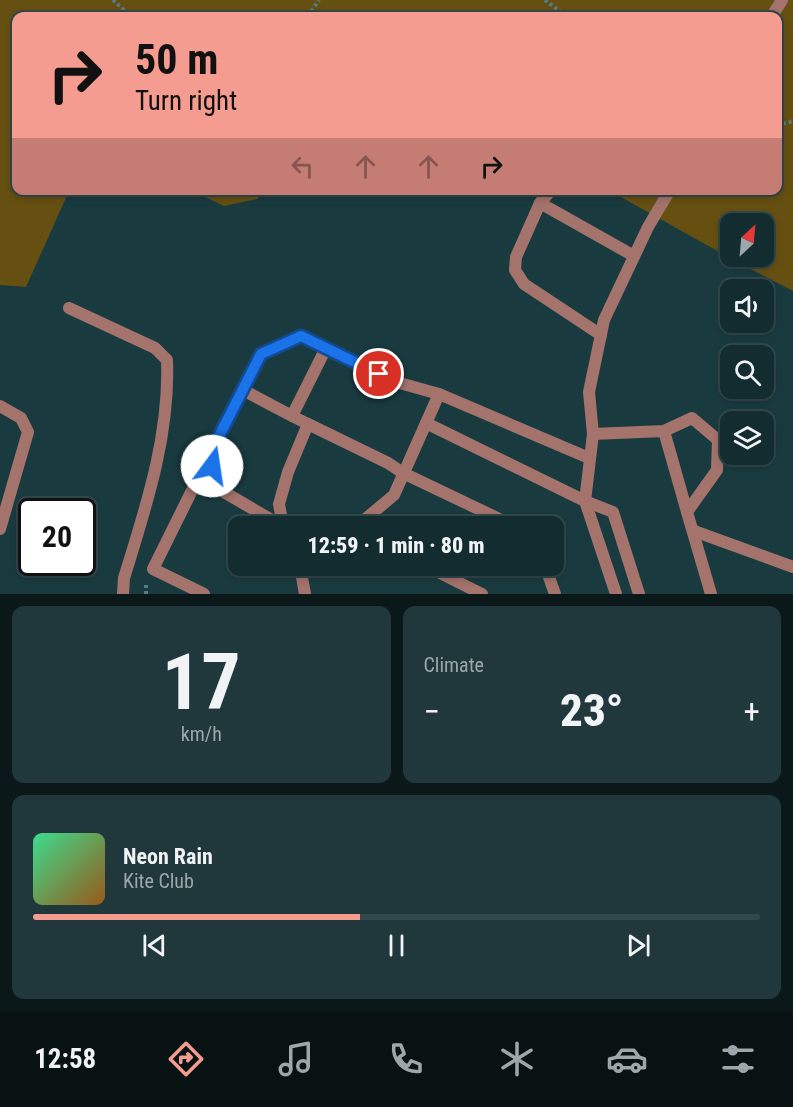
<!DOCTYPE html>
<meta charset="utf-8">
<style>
body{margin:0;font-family:"Roboto Condensed",sans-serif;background:#20383c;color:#f1f3f6;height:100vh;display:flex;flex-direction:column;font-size:22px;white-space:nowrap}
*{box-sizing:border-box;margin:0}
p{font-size:20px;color:#9da7ab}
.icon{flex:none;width:33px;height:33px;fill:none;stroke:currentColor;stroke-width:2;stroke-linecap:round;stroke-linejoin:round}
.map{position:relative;height:594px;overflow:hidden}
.side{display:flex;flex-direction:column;gap:12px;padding:12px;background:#0a181a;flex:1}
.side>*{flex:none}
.hud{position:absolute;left:12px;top:12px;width:770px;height:183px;border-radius:12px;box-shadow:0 3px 9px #0003,0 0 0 2px #32484c;background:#f59c90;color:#111;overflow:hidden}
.needle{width:39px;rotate:26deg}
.tools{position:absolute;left:720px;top:213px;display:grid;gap:12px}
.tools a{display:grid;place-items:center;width:54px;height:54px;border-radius:12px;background:#132c30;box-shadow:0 3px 9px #0003,0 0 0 2px #32484c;font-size:30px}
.speed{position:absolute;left:18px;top:498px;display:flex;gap:12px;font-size:30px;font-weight:700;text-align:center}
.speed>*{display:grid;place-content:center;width:78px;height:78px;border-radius:50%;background:#132c30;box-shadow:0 3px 9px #0003,0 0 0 2px #32484c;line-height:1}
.speed .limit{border:3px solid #111;border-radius:9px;background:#fff;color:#111}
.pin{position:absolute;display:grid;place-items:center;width:51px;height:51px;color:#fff;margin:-26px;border:3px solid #fff;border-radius:50%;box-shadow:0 2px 6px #0007}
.me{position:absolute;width:66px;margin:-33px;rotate:14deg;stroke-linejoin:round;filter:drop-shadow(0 0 4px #0008)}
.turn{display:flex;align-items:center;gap:21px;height:126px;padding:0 24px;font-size:27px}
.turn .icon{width:78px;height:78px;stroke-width:2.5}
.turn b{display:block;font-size:42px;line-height:51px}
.lanes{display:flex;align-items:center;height:57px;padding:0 24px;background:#0003;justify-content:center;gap:30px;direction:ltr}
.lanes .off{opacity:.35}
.big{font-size:45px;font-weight:800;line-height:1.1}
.side .widget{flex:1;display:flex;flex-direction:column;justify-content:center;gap:9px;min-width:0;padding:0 21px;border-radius:12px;background:#20383c}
.side .dial{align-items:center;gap:0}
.dial b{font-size:78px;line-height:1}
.song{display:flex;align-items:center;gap:18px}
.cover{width:72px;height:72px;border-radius:9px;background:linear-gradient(135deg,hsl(150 70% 55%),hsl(30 70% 35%))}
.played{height:6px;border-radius:3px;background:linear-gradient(90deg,#f59c90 45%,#32484c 45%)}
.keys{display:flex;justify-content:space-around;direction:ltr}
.heat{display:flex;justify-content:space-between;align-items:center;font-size:33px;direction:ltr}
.side .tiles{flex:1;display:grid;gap:12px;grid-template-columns:1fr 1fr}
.widget:last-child{grid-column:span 2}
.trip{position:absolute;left:228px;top:516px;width:336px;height:60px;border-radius:12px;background:#132c30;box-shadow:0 3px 9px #0003,0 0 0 2px #32484c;font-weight:800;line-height:60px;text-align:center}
.tabs{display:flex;height:96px;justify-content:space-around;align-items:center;background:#081213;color:#9da7ab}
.tabs .icon{width:42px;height:42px}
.tabs .current{color:#f59c90}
.tabs b{font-size:27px;color:#f1f3f6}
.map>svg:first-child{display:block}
</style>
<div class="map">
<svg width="793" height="594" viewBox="0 0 793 594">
<rect width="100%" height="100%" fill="#193b40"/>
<!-- green -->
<g fill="#654f11" fill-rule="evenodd">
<path d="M0,0H793V291L739,263L610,191L777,190V16H16V190L69,191L26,287L0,285ZM730,224H764V256H730Z"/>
<path d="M193,191H267L257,199L224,206Z"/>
</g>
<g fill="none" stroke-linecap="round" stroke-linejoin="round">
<!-- path -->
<g stroke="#567d83" stroke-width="4" stroke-dasharray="3 3" stroke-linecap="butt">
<path d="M113,0L130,16"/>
<path d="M545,0L566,16"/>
<path d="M308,16L319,0"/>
<path d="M777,125L793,121"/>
<path d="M146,594V583"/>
</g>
<!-- service -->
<g stroke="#a3736c" stroke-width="12">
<path d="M551,190L540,203L516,257L515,270L524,284L601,335"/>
<path d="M540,203L634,256"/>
<path d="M69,308L155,348L167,360C170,435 146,507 124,578L123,594"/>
<path d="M243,390L292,416L326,348"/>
<path d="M426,423L585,501"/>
<path d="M308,424L388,463L403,473L514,526"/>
<path d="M664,431L687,512"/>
<path d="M593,434L664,431L692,418L718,440L717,470L687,512L711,594"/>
<path d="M282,526L217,488L212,466L215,444L261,354L301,336L396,382L439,394L589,458"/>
<path d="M283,526L279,504L288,472L308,424L292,416"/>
<path d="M357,526L394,495L439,394"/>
<path d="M694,531L793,567"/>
<path d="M300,566L305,594"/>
<path d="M426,566L482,594"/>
<path d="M545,566L555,594"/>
<path d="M204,594L153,569L210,454"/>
</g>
<!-- minor -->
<g stroke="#a3736c" stroke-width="12">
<path d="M772,16L782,0"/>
<path d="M0,406L21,418L28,432L0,529"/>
<path d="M585,501L613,512L639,594"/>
<path d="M616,594L585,501L593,434L589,392L604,320L648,227L670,190"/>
</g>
</g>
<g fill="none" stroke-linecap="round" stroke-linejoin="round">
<defs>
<path id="route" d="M212,466L215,444L261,354L301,336L379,374"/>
</defs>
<!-- route casing -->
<use href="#route" stroke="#114b97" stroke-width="15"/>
<!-- route -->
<use href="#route" stroke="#1a73e8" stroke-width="10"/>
</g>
</svg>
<div class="tools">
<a><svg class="needle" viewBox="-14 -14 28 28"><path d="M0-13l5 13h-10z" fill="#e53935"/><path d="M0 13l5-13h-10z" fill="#9da7ab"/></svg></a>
<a><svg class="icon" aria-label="sound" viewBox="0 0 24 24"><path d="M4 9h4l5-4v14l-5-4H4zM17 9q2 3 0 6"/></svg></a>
<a><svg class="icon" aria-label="search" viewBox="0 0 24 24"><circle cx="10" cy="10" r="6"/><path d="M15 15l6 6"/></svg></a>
<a><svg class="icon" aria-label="layers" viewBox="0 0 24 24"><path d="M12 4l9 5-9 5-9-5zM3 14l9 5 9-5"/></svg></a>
</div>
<div class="speed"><div class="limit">20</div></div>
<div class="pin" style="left:379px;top:374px;background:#d93025"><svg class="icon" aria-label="arrive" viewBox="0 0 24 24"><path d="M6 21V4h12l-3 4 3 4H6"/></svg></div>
<svg class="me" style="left:212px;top:466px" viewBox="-20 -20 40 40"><circle r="19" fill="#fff"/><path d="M0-13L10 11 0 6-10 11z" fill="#1a73e8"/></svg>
<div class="trip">12:59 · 1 min · 80 m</div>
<div class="hud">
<div class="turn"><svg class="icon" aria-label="right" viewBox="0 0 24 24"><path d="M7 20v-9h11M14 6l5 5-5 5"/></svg><div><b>50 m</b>Turn right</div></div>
<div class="lanes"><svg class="icon off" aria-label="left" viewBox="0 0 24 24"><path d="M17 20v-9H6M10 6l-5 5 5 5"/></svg><svg class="icon off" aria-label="ahead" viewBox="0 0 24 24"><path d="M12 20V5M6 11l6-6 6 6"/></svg><svg class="icon off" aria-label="ahead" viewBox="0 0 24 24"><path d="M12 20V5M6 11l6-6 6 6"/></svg><svg class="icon" aria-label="right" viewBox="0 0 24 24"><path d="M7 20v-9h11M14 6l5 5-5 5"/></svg></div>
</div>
</div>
<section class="side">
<div class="tiles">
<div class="widget dial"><b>17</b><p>km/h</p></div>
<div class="widget"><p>Climate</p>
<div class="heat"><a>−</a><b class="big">23°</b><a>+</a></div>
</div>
<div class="widget">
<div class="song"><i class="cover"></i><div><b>Neon Rain</b><p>Kite Club</p></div></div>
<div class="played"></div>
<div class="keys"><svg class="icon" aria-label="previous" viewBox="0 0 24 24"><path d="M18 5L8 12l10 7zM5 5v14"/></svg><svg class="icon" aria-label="pause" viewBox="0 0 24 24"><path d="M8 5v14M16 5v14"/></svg><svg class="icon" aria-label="next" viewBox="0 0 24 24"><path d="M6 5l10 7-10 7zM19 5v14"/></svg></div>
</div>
</div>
</section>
<nav class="tabs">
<b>12:58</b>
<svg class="icon current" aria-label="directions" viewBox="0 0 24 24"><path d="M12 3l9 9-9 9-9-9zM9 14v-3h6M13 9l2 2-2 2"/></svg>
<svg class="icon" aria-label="music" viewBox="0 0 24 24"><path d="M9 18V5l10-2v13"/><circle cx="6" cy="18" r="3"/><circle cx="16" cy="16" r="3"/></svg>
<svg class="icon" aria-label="phone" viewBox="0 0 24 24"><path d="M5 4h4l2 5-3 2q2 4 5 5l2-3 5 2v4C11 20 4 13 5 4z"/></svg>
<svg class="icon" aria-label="climate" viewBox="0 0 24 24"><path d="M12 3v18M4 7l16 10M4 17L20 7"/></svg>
<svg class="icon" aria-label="car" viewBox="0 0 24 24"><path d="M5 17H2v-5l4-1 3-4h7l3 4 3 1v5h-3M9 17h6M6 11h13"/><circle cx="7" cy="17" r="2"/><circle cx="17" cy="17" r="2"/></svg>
<svg class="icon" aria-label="filters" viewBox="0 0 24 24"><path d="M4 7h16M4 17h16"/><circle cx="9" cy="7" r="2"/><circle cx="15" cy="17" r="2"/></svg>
</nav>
